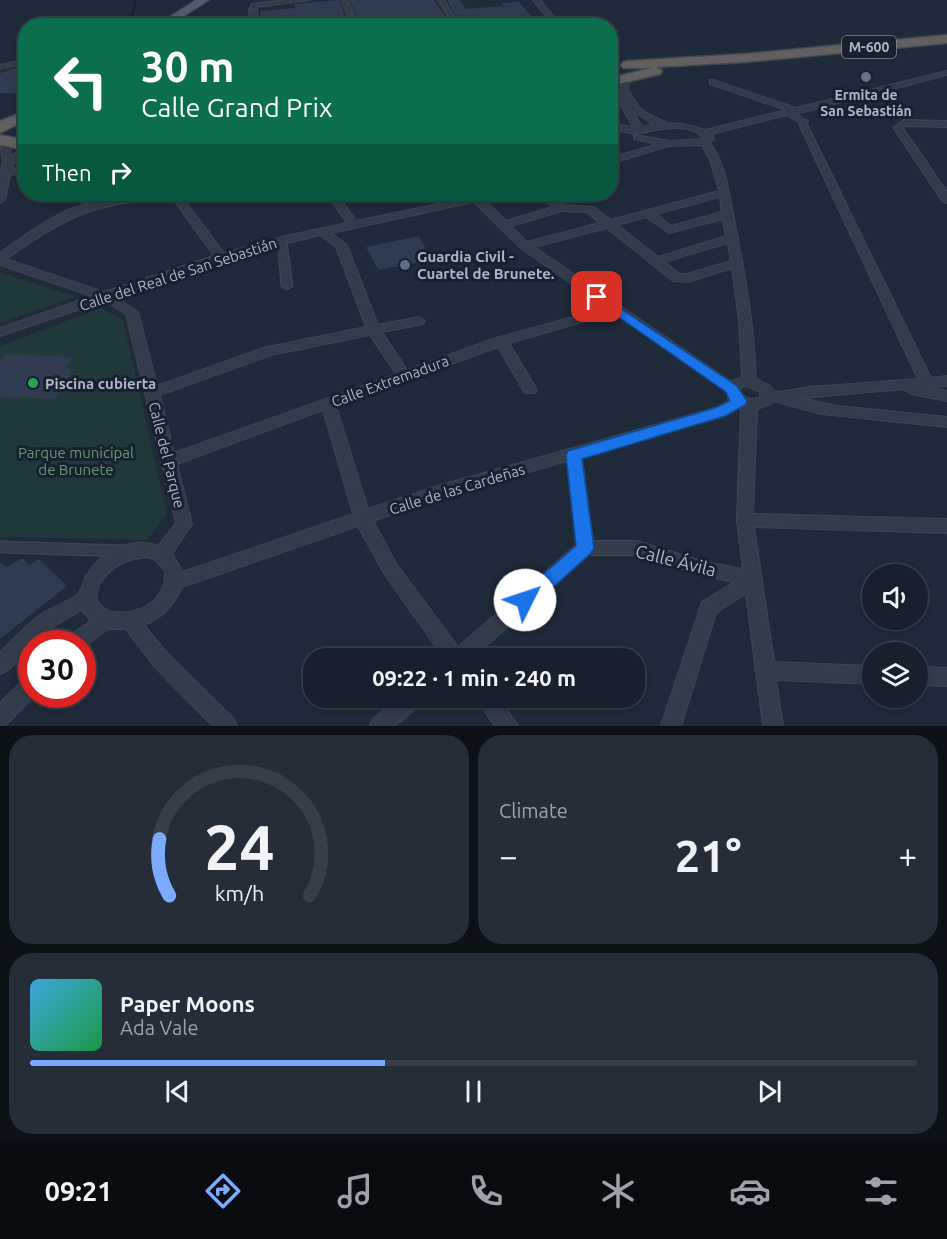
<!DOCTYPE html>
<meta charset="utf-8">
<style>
body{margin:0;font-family:Ubuntu,sans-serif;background:#242d38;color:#f1f3f6;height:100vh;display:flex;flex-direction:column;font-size:22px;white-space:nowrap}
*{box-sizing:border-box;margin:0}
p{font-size:20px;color:#9ea3a9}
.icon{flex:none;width:33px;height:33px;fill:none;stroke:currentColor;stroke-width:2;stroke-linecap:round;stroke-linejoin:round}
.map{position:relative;height:726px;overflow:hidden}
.drawer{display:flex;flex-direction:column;gap:9px;padding:9px;background:#0d1218;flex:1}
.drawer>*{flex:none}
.guide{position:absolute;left:18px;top:18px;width:600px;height:183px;border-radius:24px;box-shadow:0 3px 9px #0003,0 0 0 2px #363e48;background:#0b6e4f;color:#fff;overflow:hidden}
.buttons{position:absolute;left:862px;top:564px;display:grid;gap:12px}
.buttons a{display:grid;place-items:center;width:66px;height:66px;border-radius:50%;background:#17202c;box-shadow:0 3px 9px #0003,0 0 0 2px #363e48;font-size:30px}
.speed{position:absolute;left:18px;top:630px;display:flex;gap:12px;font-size:30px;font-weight:700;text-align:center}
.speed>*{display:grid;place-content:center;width:78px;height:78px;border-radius:50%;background:#17202c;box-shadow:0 3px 9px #0003,0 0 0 2px #363e48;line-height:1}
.speed .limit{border:9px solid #d22;background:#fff;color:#111}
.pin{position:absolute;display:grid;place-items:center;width:51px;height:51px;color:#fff;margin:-26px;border-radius:12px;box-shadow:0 3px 9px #0006}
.me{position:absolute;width:66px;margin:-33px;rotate:49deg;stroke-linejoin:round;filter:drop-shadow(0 0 4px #0008)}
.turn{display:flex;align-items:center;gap:21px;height:126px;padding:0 24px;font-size:27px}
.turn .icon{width:78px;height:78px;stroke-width:2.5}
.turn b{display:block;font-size:42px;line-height:51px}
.then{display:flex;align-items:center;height:57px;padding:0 24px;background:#0003;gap:12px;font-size:22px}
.big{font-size:45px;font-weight:700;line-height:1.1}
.drawer .card{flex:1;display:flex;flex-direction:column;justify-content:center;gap:9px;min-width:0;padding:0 21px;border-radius:24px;background:#242d38}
.drawer .dial{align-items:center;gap:0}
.dial svg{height:156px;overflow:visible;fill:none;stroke:#363e48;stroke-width:7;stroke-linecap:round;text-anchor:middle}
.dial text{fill:#f1f3f6;stroke:none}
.song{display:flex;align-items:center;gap:18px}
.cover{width:72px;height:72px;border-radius:9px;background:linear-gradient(135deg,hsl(200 70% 55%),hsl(140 70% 35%))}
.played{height:6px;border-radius:3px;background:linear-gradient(90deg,#7babff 40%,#363e48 40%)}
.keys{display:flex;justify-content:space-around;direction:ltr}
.heat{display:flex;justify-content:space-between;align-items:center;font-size:33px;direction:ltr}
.drawer .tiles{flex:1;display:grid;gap:9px;grid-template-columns:1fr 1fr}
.card:last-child{grid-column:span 2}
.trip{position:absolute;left:303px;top:648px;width:342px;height:60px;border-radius:24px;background:#17202c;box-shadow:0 3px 9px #0003,0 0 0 2px #363e48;font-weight:700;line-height:60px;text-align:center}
.tab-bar{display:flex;height:96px;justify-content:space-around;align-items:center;background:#090d12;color:#9ea3a9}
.tab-bar .icon{width:42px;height:42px}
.tab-bar .selected{color:#7babff}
.tab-bar b{font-size:27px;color:#f1f3f6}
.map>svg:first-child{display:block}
</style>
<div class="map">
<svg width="947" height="726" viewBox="0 0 947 726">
<rect width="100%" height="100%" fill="#1f2a3b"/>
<!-- green -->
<g fill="#21383c">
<path d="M0,272L77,297L0,323Z"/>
<path d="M101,308L123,320L167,514L147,540L0,537V346Z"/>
</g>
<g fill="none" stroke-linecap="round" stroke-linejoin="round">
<!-- stream -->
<path stroke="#122139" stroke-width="2" d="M119,26L133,14L135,0"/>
</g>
<!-- building -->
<g fill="#2e3b50">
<path d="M340,0L348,26H262L260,11L295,8L294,4Z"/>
<path d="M350,0H434L446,17L432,18L433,22L360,26Z"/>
<path d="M447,0H460L466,9L504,6L502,3L519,2L539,26H468L462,15L456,16Z"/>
<path d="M26,65V94L0,93V73Z"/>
<path d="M419,236L432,260L378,270L366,247Z"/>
<path d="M6,354L73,357L66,368L74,369L55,399L0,397V362Z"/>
<path d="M22,558L30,565L39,559L67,586L0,639V562L7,567Z"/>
</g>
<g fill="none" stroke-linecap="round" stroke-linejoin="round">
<defs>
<g id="pedestrian">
<path d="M282,237L286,240L292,286L287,289L282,286L278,240Z"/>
<path d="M0,542L127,546L132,547L134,551L132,555L127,556L0,552Z"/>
</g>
<g id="minor">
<path d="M285,0H310L257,7L258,26H250L249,9L252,4Z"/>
<path d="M342,0H348L358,26H351Z"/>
<path d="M438,0H444L460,26H426L451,21Z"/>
<path d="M533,0H540L561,26H554Z"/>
<path d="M610,58L615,59V63H610Z"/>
<path d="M26,59V63L0,69V65Z"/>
<path d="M947,71V75L796,114L808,121L807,124L931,378L947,376V386L928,387L947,391V401L911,394L904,389L801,398L837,406L947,417V427L822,414L773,401L771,404L757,409L753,514L947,519V533L754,527L774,662L873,666V684L776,680L783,726H763L746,593L716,613L681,726H661L702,602L734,582L705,576L637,555H589L472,658H444L385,575L358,526L182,587C174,605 162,618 144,625L167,653L234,719L237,726H213L153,665L126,629H108L82,648V644H64L66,638L91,621L82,610L52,627L35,644H32V647L7,671L0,674V652C13,640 26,625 40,615C52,607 66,603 77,595C82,591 83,581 87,575C100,552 133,536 158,546L176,523L126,314L104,301L0,336V328L92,296L0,265V253C23,237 45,220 71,209C127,186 192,194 251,194L246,197L183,198L224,253L282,237L347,223L327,194H337L356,221L487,194H504L503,196L484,200L506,221L553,207L536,194H547L564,205L594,207L611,220L719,191L710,160L702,145L668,146L610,164V158L658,144L634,139V135L670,141L704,139C691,121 658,130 640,133C631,135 619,130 610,129V123L633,127L616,96L610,92V85L621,92L622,81L629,79L628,90L638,106L648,114L667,123L684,124L706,130L786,110L710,84V80H713L796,108ZM633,111L653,124L642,127ZM787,115L798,122L918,379L810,387L780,392L773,391L770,386L756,379C754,326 745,275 735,224C729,195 727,167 710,142L714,139L712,134ZM720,197L722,212L671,226L656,214ZM173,199L214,256L104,292L6,259C68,216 95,201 173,199ZM474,202L521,248L606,308L496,338L407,370L382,332L423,324L425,321L419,317L378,325L347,245L331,233ZM562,211L587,212L600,223L527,242L511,226ZM646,217L669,233L723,219L726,236L658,257L617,225ZM607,228L673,281L688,282L732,268L739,320L742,378L730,381L534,247ZM320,235L336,247L366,327L263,348L157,386L138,312L115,297L225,259ZM728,243L731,261L687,274H680L664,262ZM614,313L726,391L729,401L715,408L441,485L368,509L336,406L498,347L525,393H535L537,390L509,343ZM370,335L396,374L174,453L160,395L271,355ZM747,386L760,392V398L750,399L741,395L740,388ZM741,407L737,520L743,569L705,562L637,541H593L582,457L725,416ZM323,410L353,514L183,572L172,554L192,524L177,464ZM567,461L576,545L458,647L397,565L373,521L444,496ZM148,557L155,560L165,571C170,625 70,625 103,579C115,563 129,559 148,557Z"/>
<path d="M904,120L947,121V127L906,126L903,128L947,192V203L943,202L893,127Z"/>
<path d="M4,139L9,142L11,156L26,147V155L13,164L12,169L26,167V173L10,175L5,200L0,203V173L3,163L0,141Z"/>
<path d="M918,667L947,668V686L918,685Z"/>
<path d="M32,676V694H36L7,724L0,726V703L25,679Z"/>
<path d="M399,698H423L420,705L395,726H370L373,719Z"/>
<path d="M476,698H498L518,726H495Z"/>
</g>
<path id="primary" d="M196,0H209L169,26H155Z"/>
<g id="trunk">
<path d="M947,35V43L745,62L656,67L662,71L660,74L610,86V78L652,68H623L621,65L623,62L628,61L745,54Z"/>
<path d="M26,111V120L0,133V121Z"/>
<path d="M0,135L26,140V150L0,145Z"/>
</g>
</defs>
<!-- pedestrian casing -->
<use href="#pedestrian" stroke="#3c4555" stroke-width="3"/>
<!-- minor casing -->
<use href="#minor" stroke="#3c4555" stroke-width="2"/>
<!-- primary casing -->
<use href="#primary" stroke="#3c4555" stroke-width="2"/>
<!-- trunk casing -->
<use href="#trunk" stroke="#3d4756" stroke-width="3"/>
<!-- pedestrian -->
<use href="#pedestrian" fill="#333c4b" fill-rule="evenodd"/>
<!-- minor -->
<use href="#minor" fill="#333c4b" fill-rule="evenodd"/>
<!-- primary -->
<use href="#primary" fill="#515b6c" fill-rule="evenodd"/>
<!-- trunk -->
<use href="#trunk" fill="#62605e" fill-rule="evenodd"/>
</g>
<!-- route -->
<path fill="#1a73e8" stroke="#114b97" stroke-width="1.5" d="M597,293L737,386L747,401L745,405L725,416L582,459L594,548L591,553L532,606L525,608L519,606L516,600L519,595L576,546L566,455L568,451L715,408L730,401L726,392L593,299L591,297Z"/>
<!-- markers -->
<circle fill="#6b7280" stroke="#182130" stroke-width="2" cx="866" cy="77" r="6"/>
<circle fill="#5c6f8a" stroke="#182130" stroke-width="2" cx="405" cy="265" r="6"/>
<circle fill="#2e9e5b" stroke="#182130" stroke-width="2" cx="33" cy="383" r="6"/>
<g text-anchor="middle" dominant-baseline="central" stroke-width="6" stroke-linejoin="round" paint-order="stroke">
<!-- shield labels -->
<rect fill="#182130" stroke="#808a9a" stroke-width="1.5" x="842" y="36" width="54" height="22" rx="4.5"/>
<g font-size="14" font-weight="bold" fill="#adb7c8">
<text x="869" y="47">M-600</text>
</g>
<!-- far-poi labels -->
<g font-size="14" font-weight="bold" fill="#adb7c8" stroke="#182130">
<text x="866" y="95">Ermita de<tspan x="866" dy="16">San Sebastián</tspan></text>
</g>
<!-- poi labels -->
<g font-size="15" font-weight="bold" fill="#adb7c8" stroke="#182130" text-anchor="start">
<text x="417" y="256">Guardia Civil -<tspan x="417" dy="17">Cuartel de Brunete.</tspan></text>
<text x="45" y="383">Piscina cubierta</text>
</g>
<!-- street labels -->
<g font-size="15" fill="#adb7c8" stroke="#182130">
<text transform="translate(178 274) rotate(-18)">Calle del Real de San Sebastián</text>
<text transform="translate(390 381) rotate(-20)">Calle Extremadura</text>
<text transform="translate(167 455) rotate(76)">Calle del Parque</text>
<text transform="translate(457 489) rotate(-17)">Calle de las Cardeñas</text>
</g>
<!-- park labels -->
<g font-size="15" fill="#639b71" stroke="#182130">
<text x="76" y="452">Parque municipal<tspan x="76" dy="17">de Brunete</tspan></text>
</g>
<!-- near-street labels -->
<g font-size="18" fill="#adb7c8" stroke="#182130">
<text transform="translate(676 560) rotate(14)">Calle Ávila</text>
</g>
</g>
</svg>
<div class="buttons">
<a><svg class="icon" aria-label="sound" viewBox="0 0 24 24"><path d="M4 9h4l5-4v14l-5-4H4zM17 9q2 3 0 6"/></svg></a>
<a><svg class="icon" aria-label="layers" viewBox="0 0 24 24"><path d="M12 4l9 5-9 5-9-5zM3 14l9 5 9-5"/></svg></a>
</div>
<div class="speed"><div class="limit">30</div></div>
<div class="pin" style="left:597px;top:297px;background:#d93025"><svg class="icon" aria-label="arrive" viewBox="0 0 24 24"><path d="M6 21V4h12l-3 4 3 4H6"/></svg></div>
<svg class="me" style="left:525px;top:600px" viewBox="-20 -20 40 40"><circle r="19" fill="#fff"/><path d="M0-13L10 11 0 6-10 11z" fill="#1a73e8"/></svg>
<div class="trip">09:22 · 1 min · 240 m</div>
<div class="guide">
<div class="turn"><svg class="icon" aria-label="left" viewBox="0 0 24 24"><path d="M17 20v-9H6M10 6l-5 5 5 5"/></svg><div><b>30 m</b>Calle Grand Prix</div></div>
<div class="then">Then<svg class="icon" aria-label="right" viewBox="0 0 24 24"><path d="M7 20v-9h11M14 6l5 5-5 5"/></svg></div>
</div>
</div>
<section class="drawer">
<div class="tiles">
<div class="card dial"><svg viewBox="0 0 100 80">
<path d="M14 69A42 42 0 1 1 86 69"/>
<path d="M14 69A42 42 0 0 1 9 40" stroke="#7babff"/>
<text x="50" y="56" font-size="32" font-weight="700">24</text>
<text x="50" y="72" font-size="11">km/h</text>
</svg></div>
<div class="card"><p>Climate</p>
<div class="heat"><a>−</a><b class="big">21°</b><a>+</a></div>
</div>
<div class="card">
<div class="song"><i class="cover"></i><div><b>Paper Moons</b><p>Ada Vale</p></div></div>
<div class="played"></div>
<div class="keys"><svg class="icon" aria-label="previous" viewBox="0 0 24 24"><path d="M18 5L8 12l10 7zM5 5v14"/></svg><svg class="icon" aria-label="pause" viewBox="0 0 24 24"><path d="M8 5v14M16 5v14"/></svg><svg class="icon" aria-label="next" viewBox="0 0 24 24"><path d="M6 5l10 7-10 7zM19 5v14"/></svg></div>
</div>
</div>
</section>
<nav class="tab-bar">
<b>09:21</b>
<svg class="icon selected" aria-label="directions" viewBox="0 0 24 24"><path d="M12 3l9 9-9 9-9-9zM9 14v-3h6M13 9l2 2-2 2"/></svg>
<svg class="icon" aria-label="music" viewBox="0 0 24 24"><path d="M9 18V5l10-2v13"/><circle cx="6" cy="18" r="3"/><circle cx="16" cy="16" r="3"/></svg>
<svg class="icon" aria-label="phone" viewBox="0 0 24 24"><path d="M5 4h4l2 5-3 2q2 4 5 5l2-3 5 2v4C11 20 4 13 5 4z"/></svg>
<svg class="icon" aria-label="climate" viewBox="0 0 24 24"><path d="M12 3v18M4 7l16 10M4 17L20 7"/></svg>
<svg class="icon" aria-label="car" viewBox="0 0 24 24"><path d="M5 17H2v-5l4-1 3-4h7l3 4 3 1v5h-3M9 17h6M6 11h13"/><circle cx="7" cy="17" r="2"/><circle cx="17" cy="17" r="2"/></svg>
<svg class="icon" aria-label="filters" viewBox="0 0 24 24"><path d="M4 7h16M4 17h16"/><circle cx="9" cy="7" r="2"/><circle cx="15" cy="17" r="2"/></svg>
</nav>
